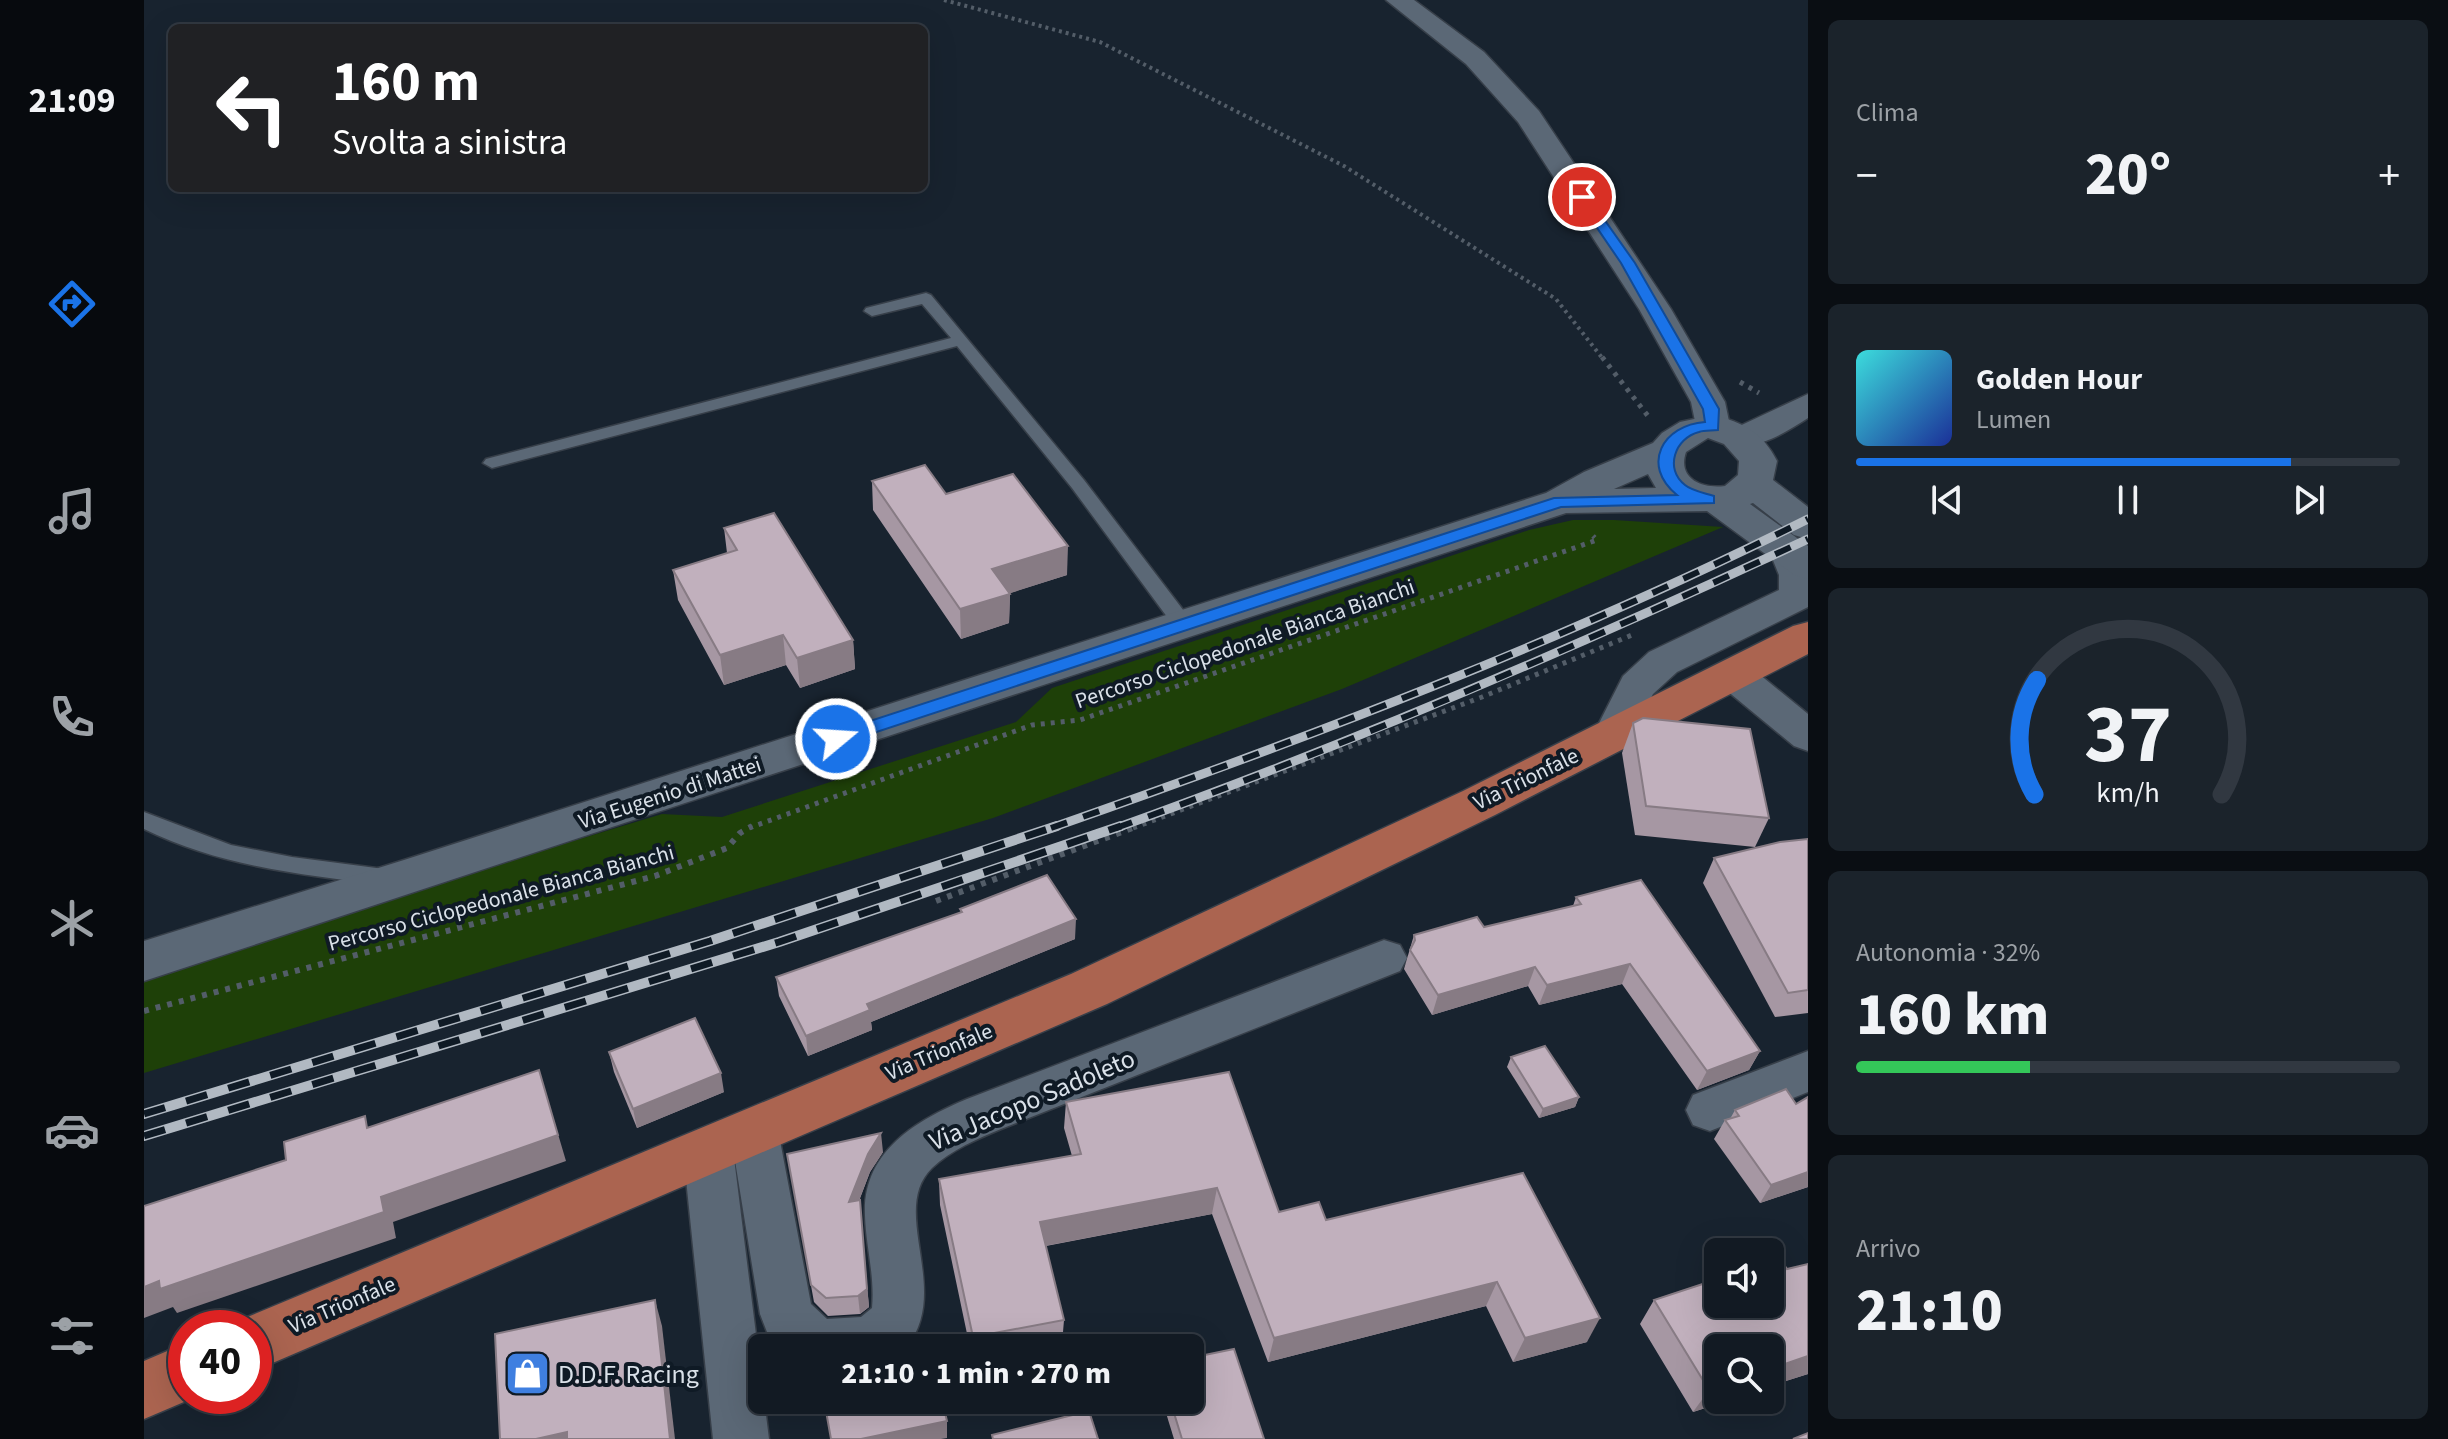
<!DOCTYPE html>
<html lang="it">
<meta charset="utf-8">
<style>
body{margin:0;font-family:"Source Sans 3",sans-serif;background:#1b232b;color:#f1f3f6;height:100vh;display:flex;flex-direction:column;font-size:30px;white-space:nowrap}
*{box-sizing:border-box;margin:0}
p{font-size:26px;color:#9ca1a6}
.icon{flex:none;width:44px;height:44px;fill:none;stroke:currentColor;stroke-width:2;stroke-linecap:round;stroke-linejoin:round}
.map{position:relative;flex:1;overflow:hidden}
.details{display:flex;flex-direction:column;gap:20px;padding:20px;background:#0a0e13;width:640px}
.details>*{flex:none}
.hud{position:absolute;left:24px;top:24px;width:760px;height:168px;border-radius:12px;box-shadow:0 8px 32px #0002,0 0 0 2px #313841;background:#202124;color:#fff;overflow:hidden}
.fabs{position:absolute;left:1560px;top:1238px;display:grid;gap:16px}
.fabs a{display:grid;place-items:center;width:80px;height:80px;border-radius:12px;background:#121a23;box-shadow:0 8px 32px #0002,0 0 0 2px #313841;font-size:40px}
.speed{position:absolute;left:24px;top:1310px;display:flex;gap:16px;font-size:40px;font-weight:700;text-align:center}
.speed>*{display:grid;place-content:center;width:104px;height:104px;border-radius:50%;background:#121a23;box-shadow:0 8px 32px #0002,0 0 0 2px #313841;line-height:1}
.speed .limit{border:12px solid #d22;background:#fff;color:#111}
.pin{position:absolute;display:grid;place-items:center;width:68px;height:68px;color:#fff;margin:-34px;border:4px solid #fff;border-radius:50%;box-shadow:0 2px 8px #0007}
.me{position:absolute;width:88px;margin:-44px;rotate:72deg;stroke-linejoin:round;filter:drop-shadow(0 0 6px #0008)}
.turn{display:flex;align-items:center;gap:28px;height:168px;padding:0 32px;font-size:36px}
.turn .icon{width:104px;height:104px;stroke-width:2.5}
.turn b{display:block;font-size:56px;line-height:68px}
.big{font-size:60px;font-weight:800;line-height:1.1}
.details .widget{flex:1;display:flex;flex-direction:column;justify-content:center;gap:12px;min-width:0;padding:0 28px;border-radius:12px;background:#1b232b}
.details .dial{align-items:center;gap:0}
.dial svg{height:208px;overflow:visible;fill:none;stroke:#313841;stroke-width:7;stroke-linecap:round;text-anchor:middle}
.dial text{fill:#f1f3f6;stroke:none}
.song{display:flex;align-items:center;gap:24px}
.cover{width:96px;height:96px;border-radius:12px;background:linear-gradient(135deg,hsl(180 70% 55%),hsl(230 70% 35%))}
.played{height:8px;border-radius:4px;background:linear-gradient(90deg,#1a73e8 80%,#313841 80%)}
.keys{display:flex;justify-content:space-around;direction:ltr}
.heat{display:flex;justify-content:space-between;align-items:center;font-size:44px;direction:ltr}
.charge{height:12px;border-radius:6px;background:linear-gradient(90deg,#34c759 32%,#313841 0)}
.trip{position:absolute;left:604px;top:1334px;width:456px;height:80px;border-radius:12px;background:#121a23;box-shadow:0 8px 32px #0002,0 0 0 2px #313841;font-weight:800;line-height:80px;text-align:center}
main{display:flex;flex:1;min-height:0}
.tabs{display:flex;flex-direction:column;width:144px;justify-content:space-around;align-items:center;background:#070a0e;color:#9ca1a6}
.tabs .icon{width:56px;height:56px}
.tabs .active{color:#1a73e8}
.tabs b{font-size:36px;color:#f1f3f6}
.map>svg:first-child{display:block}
</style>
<main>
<nav class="tabs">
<b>21:09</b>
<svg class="icon active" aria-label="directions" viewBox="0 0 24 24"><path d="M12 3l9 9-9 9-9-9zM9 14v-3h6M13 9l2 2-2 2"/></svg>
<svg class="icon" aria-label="music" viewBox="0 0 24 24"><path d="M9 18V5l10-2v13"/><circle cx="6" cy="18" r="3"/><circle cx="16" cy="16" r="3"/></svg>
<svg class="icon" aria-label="phone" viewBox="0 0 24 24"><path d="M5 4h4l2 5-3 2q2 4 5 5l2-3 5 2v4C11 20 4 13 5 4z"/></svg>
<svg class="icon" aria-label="climate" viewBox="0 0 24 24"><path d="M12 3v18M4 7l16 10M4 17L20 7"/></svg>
<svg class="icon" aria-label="car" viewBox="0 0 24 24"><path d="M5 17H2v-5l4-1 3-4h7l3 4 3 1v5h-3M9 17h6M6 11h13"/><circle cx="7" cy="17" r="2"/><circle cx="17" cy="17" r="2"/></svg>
<svg class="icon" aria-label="filters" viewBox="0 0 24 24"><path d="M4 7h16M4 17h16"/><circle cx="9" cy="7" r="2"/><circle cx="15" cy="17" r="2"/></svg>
</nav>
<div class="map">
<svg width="1664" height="1439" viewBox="0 0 1664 1439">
<rect width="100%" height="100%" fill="#18232f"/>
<!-- green -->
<path fill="#1e4008" d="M1429,520H1470L1579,527L1198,689L849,818L0,1073V971L518,814L578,817L872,722L908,688L1385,530Z"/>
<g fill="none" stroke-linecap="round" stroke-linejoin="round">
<defs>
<g id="service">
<path d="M782,293L787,295L940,480L1046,619L1048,624L1046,629H1032L928,488L813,346L348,468L339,463L342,459L807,338L778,304L728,316L720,311L722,308Z"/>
<path d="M0,812L87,845L148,857L240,869L248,871L251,877L248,883L240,885C158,875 75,866 0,829Z"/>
</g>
<g id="minor">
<path d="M1242,0H1270L1340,52L1395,111L1527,309L1581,402L1586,426L1581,433L1569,436L1557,433L1552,426L1547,402L1495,309L1374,122L1322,64Z"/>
<path d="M1664,394V418C1642,432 1614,451 1587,444L1582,437L1587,430Z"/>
<path d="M1644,541L1657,545L1664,557V607L1533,672L1509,694L1482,747L1468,752L1454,747L1448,737L1479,676L1505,652L1635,590V575L1626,553L1631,545Z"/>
<path d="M1590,661L1604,665L1664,714V751L1650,746L1576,685L1570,675L1576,665Z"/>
<path d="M1240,940L1256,945L1263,958L1256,971L857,1129C833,1139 807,1150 788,1168C744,1211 809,1290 762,1348H637L623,1332L616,1314L586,1130L593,1115L610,1109L627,1115L634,1130L667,1304L683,1319L717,1317L728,1308C731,1276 722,1247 721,1216C718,1152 771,1121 823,1099Z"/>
<path d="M1664,1051V1092L1566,1131L1549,1125L1542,1110L1549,1095Z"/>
<path d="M564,1128L581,1135L589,1150L625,1439H569L539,1150L547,1135Z"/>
</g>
<path id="tertiary" d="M1569,415C1599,422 1619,433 1633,461L1629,480L1664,507V539L1650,535L1609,503L1606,504L1664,546V579L1650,575L1563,511L1422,513L0,981V941L260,860L1402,493L1440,472L1509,443L1518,433L1536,422ZM1564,438L1580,444L1595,461L1594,475L1581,486C1558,489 1533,479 1542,452ZM1504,474L1512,488L1470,489Z"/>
<g id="primary">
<path d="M1664,622V654L1351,815L963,1004L110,1371V1328H87L89,1323L927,974L1319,791L1649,626Z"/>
<path d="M42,1343V1396H54L0,1419V1361Z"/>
</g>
</defs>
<!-- service casing -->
<use href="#service" stroke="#373f49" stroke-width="3"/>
<!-- minor casing -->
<use href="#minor" stroke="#373f49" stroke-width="3"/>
<!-- tertiary casing -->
<use href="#tertiary" stroke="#373f49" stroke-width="3"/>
<!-- primary casing -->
<use href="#primary" stroke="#373f49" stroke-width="3"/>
<!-- path-far2 -->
<path stroke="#535d68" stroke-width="4" stroke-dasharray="3 4" stroke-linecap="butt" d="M800,0L956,42L1200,166L1412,299L1459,359"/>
<!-- path-far1 -->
<g stroke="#535d68" stroke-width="5" stroke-dasharray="4 6" stroke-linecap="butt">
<path d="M1458,357L1504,416"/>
<path d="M1596,382L1615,393"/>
<path d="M605,828L888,725L936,720L1453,540L1449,536"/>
<path d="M989,828L1338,697L1488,635"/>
</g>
<!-- path -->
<g stroke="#535d68" stroke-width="6" stroke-dasharray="5 7" stroke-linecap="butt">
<path d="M792,901L994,826"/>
<path d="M0,1011L511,876L583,848L596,833L608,826"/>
</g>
<!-- service -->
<use href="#service" fill="#5b6876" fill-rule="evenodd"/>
<!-- minor -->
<use href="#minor" fill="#5b6876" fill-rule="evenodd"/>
<!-- tertiary -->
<use href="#tertiary" fill="#5b6876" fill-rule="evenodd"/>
<!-- primary -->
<use href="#primary" fill="#ab6450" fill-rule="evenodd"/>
<defs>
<g id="rail-far1">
<path d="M907,828C1165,738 1420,641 1664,519"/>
<path d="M972,828C1208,744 1437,645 1664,539"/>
</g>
<g id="rail">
<path d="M0,1114L566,941L913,826"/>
<path d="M0,1136L635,942L977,826"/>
</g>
</defs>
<!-- rail-far1 casing -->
<use href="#rail-far1" stroke="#b1b9c2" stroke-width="9"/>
<!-- rail casing -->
<use href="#rail" stroke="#b1b9c2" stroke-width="10"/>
<!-- rail-far1 -->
<use href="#rail-far1" stroke="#0f1a25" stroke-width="6" stroke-dasharray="17" stroke-linecap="butt"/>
<!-- rail -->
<use href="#rail" stroke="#0f1a25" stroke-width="7" stroke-dasharray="22" stroke-linecap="butt"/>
</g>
<!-- wall -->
<g fill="#a697a3">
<path d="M728,481L802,494L923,575L866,593L865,623L817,639L729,510Z"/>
<path d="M580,528L709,640L711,669L656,688L642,665L580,685L534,600L529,570L583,553Z"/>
<path d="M1489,723L1625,818L1611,847L1491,835L1478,753Z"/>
<path d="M1664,839V1013L1631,1017L1559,883L1570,858Z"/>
<path d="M1432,897L1616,1051L1605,1070L1553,1090L1478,984L1395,1005L1384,986L1288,1015L1260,969L1270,935L1340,927L1429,906Z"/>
<path d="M816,909L931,939L727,1022L728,1030L664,1056L635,996L632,977L817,913Z"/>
<path d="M465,1052L580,1092L493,1128L470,1072Z"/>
<path d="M1367,1057L1435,1097L1431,1107L1395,1118L1363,1067Z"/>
<path d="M922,1102L1135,1212L1182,1220L1379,1173L1443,1342L1369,1362L1342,1306L1124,1362L1068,1214L902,1246L920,1320L918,1344L895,1348H826L796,1205L795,1179L928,1156L920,1128Z"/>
<path d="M1652,1104L1664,1187L1616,1203L1570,1139L1581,1120L1586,1119L1591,1110Z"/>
<path d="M739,1152L726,1172L715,1201L725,1307L716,1314L684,1316L670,1302L643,1154Z"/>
<path d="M1636,1259L1643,1269L1664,1264V1374L1626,1386V1348H1574V1400H1586L1549,1412L1496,1324L1510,1300L1574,1279V1304H1626V1262Z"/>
<path d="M1018,1400H1046L1120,1439H1030Z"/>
</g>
<!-- shaded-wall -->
<g fill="#877b84">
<path d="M924,546L923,575L848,599V569Z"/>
<path d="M866,594L865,623L817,639L816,609Z"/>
<path d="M639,635L642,665L580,685L576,655Z"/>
<path d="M709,640L711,669L656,688L653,658Z"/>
<path d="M932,919L931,939L727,1022L728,1030L664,1056L662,1036L723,1004Z"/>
<path d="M1486,964L1478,984L1395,1005L1403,985Z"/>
<path d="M1391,967L1384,986L1288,1015L1294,995Z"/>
<path d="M1616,1051L1605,1070L1553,1090L1563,1071Z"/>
<path d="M395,1070L422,1161L249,1222L252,1238L33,1313L29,1307L0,1318V1287Z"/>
<path d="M577,1073L580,1092L493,1128L489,1109Z"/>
<path d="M1435,1097L1431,1107L1395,1118L1399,1109Z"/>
<path d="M737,1133L739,1152L726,1172L707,1221L705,1202L724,1154Z"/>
<path d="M1664,1172V1187L1616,1203L1627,1185Z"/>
<path d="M1073,1188L1068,1214L895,1247L896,1222Z"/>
<path d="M716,1200L725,1307L716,1314L714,1296Z"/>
<path d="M1353,1282L1342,1306L1124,1362L1130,1338Z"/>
<path d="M511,1300L518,1326L531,1439H526Z"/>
<path d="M1456,1318L1443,1342L1369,1362L1381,1338Z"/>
<path d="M1664,1356V1374L1626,1386V1369Z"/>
<path d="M1574,1387V1400H1586L1549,1412L1565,1390Z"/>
<path d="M803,1421V1438L797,1439H717Z"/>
<path d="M423,1432L425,1439H392Z"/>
</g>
<!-- building -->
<g fill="#c1b0bd" stroke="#877b84" stroke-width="2">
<path d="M781,465L802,494L869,474L924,546L848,569L866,594L816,609L728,481Z"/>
<path d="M630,513L709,640L653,658L639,635L576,655L529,570L593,550L580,528Z"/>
<path d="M1499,718L1606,729L1625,818L1502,806L1489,723Z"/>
<path d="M1664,839V990L1644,993L1570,858L1636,842Z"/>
<path d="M903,875L932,919L723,1004L726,1010L662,1036L632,977L818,912L816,909Z"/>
<path d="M1497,880L1616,1051L1563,1071L1486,964L1403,985L1391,967L1294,995L1266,950L1271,940L1270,935L1333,917L1340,927L1437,904L1432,897Z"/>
<path d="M551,1018L577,1073L489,1109L465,1052Z"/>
<path d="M1401,1046L1435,1097L1399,1109L1367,1057Z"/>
<path d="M395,1070L414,1135L237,1197L240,1212L16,1289L15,1281L0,1287V1206L142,1160L140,1142L221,1116L223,1128Z"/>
<path d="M1085,1072L1135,1212L1175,1202L1182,1220L1379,1173L1456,1318L1381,1338L1353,1282L1130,1338L1073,1188L896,1222L920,1320L829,1337L795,1179L937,1154L922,1102Z"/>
<path d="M1642,1089L1652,1104L1664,1097V1172L1627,1185L1581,1120L1595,1116L1591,1110Z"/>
<path d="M737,1133L724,1154L705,1202L716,1200L723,1289L714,1296L682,1298L667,1285L643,1154Z"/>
<path d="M1636,1259L1643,1269L1664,1264V1356L1626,1369V1348H1574V1387L1565,1390L1510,1300L1574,1279V1304H1626V1262Z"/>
<path d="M511,1300L526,1439H423V1432L392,1439H356L351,1334Z"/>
<path d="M787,1343L788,1348H762Z"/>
<path d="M1090,1349L1120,1439H1038L1026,1400H1046V1358Z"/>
<path d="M680,1400H798L803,1421L717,1439H687Z"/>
<path d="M945,1411L954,1439H849L848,1435Z"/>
<path d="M1664,1433V1439H1649Z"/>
</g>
<!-- route -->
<path fill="#1a73e8" stroke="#114b97" stroke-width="2" d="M1434,195H1443L1491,263L1575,409L1574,430C1568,431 1561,430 1555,432C1531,438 1520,469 1541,485C1548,491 1561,493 1570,496V503L1417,507L699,743H686L683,739L686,734L1410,498L1533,495C1496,465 1519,425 1561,422L1559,409L1477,263L1432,197Z"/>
<!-- icons -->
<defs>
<symbol id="shop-square" viewBox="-11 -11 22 22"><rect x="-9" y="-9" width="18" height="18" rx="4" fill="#3f7fe0" stroke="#0f1a25"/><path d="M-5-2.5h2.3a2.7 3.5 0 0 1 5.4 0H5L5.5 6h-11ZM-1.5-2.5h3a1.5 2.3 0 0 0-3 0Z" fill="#fff"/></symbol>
</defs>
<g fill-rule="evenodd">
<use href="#shop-square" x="358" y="1348" width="51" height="51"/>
</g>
<g text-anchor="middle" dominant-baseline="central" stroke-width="8" stroke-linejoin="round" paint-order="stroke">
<!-- street labels -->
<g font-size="22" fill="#dae1e9" stroke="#0f1a25">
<text transform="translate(1101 644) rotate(-19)">Percorso Ciclopedonale Bianca Bianchi</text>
<text transform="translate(1382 779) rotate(-26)">Via Trionfale</text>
<text transform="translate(526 793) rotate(-18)">Via Eugenio di Mattei</text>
<text transform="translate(357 898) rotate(-15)">Percorso Ciclopedonale Bianca Bianchi</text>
<text transform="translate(795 1052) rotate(-23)">Via Trionfale</text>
<text transform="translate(198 1305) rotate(-23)">Via Trionfale</text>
</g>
<!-- near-street labels -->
<g font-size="26" fill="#dae1e9" stroke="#0f1a25">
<text transform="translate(888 1100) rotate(-23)">Via Jacopo Sadoleto</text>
</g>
<!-- near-poi labels -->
<g font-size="26" fill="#dae1e9" stroke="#0f1a25" text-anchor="start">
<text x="414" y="1374">D.D.F. Racing</text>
</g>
</g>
</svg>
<div class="fabs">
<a><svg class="icon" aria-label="sound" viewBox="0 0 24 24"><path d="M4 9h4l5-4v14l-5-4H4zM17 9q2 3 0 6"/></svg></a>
<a><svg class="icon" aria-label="search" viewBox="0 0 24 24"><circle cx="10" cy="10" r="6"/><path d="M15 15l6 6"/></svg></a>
</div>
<div class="speed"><div class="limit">40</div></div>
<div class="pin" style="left:1438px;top:197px;background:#d93025"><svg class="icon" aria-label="arrive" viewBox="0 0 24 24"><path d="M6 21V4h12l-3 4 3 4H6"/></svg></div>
<svg class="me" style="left:692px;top:739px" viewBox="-20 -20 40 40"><circle r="17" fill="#1a73e8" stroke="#fff" stroke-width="3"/><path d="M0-11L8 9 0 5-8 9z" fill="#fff"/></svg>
<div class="trip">21:10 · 1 min · 270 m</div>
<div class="hud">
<div class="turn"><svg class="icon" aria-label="left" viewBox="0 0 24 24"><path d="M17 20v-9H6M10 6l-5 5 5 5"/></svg><div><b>160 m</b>Svolta a sinistra</div></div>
</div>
</div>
<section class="details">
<div class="widget"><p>Clima</p>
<div class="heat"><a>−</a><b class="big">20°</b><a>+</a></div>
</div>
<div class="widget">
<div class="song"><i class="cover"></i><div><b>Golden Hour</b><p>Lumen</p></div></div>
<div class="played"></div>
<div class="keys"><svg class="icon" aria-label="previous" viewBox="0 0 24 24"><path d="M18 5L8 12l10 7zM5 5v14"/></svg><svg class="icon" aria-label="pause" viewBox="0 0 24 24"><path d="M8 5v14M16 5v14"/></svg><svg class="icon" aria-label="next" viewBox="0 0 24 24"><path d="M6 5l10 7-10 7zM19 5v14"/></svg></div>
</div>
<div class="widget dial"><svg viewBox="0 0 100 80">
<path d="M14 69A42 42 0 1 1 86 69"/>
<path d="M14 69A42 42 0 0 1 15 25" stroke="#1a73e8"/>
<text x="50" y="56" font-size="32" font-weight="700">37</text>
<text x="50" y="72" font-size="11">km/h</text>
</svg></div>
<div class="widget"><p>Autonomia · 32%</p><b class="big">160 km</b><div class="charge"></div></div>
<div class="widget"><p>Arrivo</p><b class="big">21:10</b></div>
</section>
</main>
